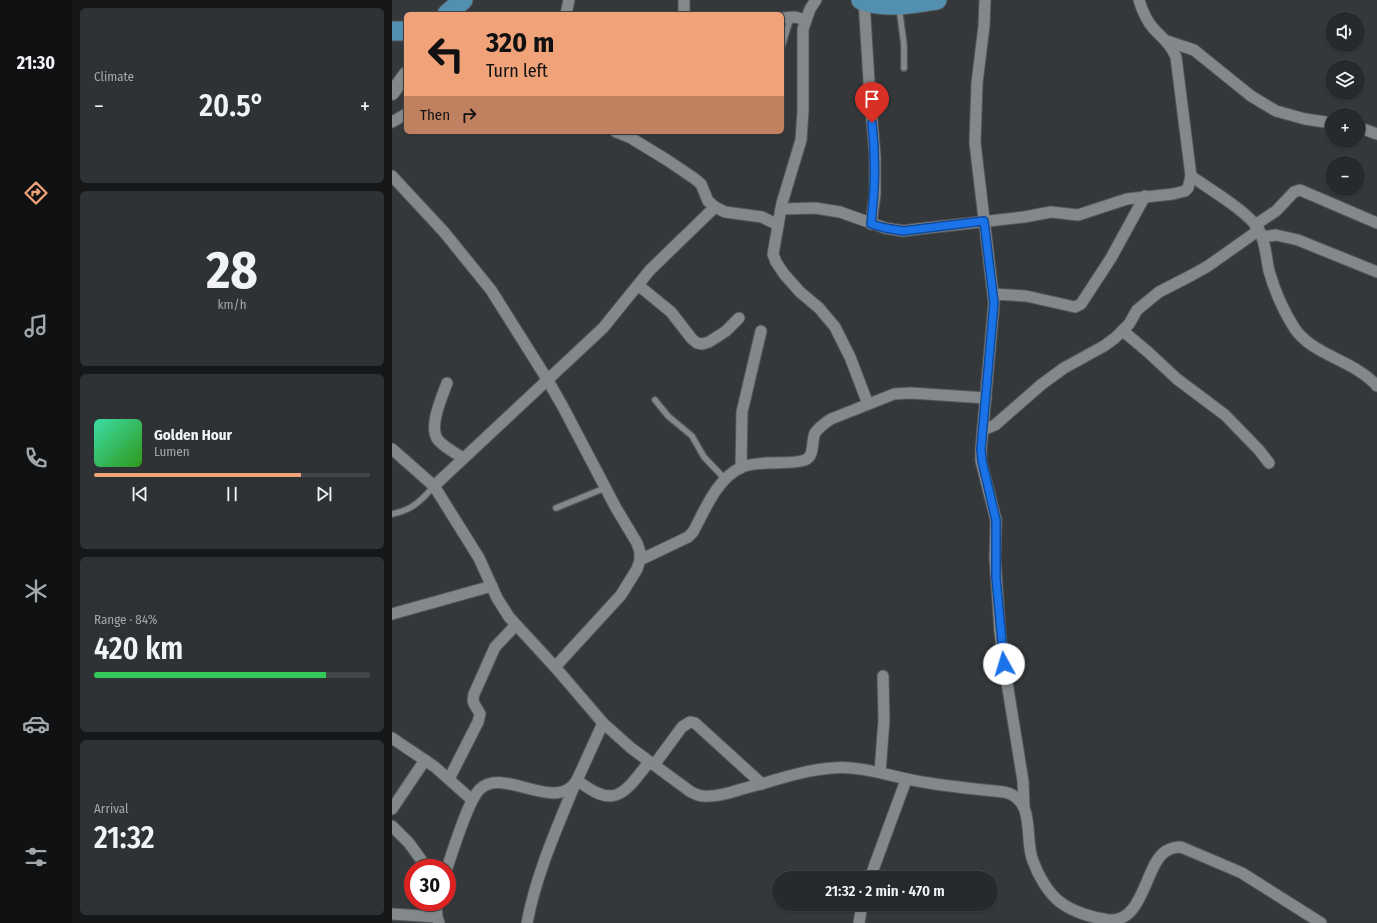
<!DOCTYPE html>
<meta charset="utf-8">
<style>
body{margin:0;font-family:"Fira Sans Condensed",sans-serif;background:#2f3234;color:#f1f3f6;height:100vh;display:flex;flex-direction:column;font-size:15px;white-space:nowrap}
*{box-sizing:border-box;margin:0}
p{font-size:13px;color:#a4a7a9}
.icon{flex:none;width:22px;height:22px;fill:none;stroke:currentColor;stroke-width:2;stroke-linecap:round;stroke-linejoin:round}
.map{position:relative;flex:1;overflow:hidden}
.side{display:flex;flex-direction:column;gap:8px;padding:8px;background:#151718;width:320px}
.side>*{flex:none}
.top-card{position:absolute;left:12px;top:12px;width:380px;height:122px;border-radius:6px;box-shadow:0 1px 3px #0004,0 0 0 1px #434648;background:#f0a278;color:#111;overflow:hidden}
.buttons{position:absolute;left:933px;top:12px;display:grid;gap:8px}
.buttons a{display:grid;place-items:center;width:40px;height:40px;border-radius:50%;background:#272a2c;box-shadow:0 1px 3px #0004,0 0 0 1px #434648;font-size:20px}
.speed{position:absolute;left:12px;top:859px;display:flex;gap:8px;font-size:20px;font-weight:700;text-align:center}
.speed>*{display:grid;place-content:center;width:52px;height:52px;border-radius:50%;background:#272a2c;box-shadow:0 1px 3px #0004,0 0 0 1px #434648;line-height:1}
.speed .limit{border:6px solid #d22;background:#fff;color:#111}
.pin{position:absolute;display:grid;place-items:center;width:34px;height:34px;color:#fff;margin:-41px -17px;border-radius:50% 50% 50% 0;rotate:-45deg;box-shadow:0 0 4px #0007}
.pin .icon{rotate:45deg}
.me{position:absolute;width:44px;margin:-22px;rotate:354deg;stroke-linejoin:round;filter:drop-shadow(0 0 3px #0008)}
.turn{display:flex;align-items:center;gap:14px;height:84px;padding:0 16px;font-size:18px}
.turn .icon{width:52px;height:52px;stroke-width:2.5}
.turn b{display:block;font-size:28px;line-height:34px}
.then{display:flex;align-items:center;height:38px;padding:0 16px;background:#0003;gap:8px;font-size:15px}
.big{font-size:30px;font-weight:600;line-height:1.1}
.side .widget{flex:1;display:flex;flex-direction:column;justify-content:center;gap:6px;min-width:0;padding:0 14px;border-radius:6px;background:#2f3234}
.side .dial{align-items:center;gap:0}
.dial b{font-size:52px;line-height:1}
.song{display:flex;align-items:center;gap:12px}
.cover{width:48px;height:48px;border-radius:6px;background:linear-gradient(135deg,hsl(160 70% 55%),hsl(110 70% 35%))}
.played{height:4px;border-radius:2px;background:linear-gradient(90deg,#f0a278 75%,#434648 75%)}
.keys{display:flex;justify-content:space-around;direction:ltr}
.heat{display:flex;justify-content:space-between;align-items:center;font-size:22px;direction:ltr}
.charge{height:6px;border-radius:3px;background:linear-gradient(90deg,#34c759 84%,#434648 0)}
.trip{position:absolute;left:380px;top:871px;width:226px;height:40px;border-radius:20px;background:#272a2c;box-shadow:0 1px 3px #0004,0 0 0 1px #434648;font-weight:600;line-height:40px;text-align:center}
main{display:flex;flex:1;min-height:0}
.tab-bar{display:flex;flex-direction:column;width:72px;justify-content:space-around;align-items:center;background:#101112;color:#a4a7a9}
.tab-bar .icon{width:28px;height:28px}
.tab-bar .current{color:#f0a278}
.tab-bar b{font-size:18px;color:#f1f3f6}
.map>svg:first-child{display:block}
</style>
<main>
<nav class="tab-bar">
<b>21:30</b>
<svg class="icon current" aria-label="directions" viewBox="0 0 24 24"><path d="M12 3l9 9-9 9-9-9zM9 14v-3h6M13 9l2 2-2 2"/></svg>
<svg class="icon" aria-label="music" viewBox="0 0 24 24"><path d="M9 18V5l10-2v13"/><circle cx="6" cy="18" r="3"/><circle cx="16" cy="16" r="3"/></svg>
<svg class="icon" aria-label="phone" viewBox="0 0 24 24"><path d="M5 4h4l2 5-3 2q2 4 5 5l2-3 5 2v4C11 20 4 13 5 4z"/></svg>
<svg class="icon" aria-label="climate" viewBox="0 0 24 24"><path d="M12 3v18M4 7l16 10M4 17L20 7"/></svg>
<svg class="icon" aria-label="car" viewBox="0 0 24 24"><path d="M5 17H2v-5l4-1 3-4h7l3 4 3 1v5h-3M9 17h6M6 11h13"/><circle cx="7" cy="17" r="2"/><circle cx="17" cy="17" r="2"/></svg>
<svg class="icon" aria-label="filters" viewBox="0 0 24 24"><path d="M4 7h16M4 17h16"/><circle cx="9" cy="7" r="2"/><circle cx="15" cy="17" r="2"/></svg>
</nav>
<section class="side">
<div class="widget"><p>Climate</p>
<div class="heat"><a>−</a><b class="big">20.5°</b><a>+</a></div>
</div>
<div class="widget dial"><b>28</b><p>km/h</p></div>
<div class="widget">
<div class="song"><i class="cover"></i><div><b>Golden Hour</b><p>Lumen</p></div></div>
<div class="played"></div>
<div class="keys"><svg class="icon" aria-label="previous" viewBox="0 0 24 24"><path d="M18 5L8 12l10 7zM5 5v14"/></svg><svg class="icon" aria-label="pause" viewBox="0 0 24 24"><path d="M8 5v14M16 5v14"/></svg><svg class="icon" aria-label="next" viewBox="0 0 24 24"><path d="M6 5l10 7-10 7zM19 5v14"/></svg></div>
</div>
<div class="widget"><p>Range · 84%</p><b class="big">420 km</b><div class="charge"></div></div>
<div class="widget"><p>Arrival</p><b class="big">21:32</b></div>
</section>
<div class="map">
<svg width="985" height="923" viewBox="0 0 985 923">
<rect width="100%" height="100%" fill="#34383b"/>
<g fill="none" stroke-linecap="round" stroke-linejoin="round">
<defs>
<g id="service">
<path d="M507,7L512,45V68"/>
<path d="M390,46L399,17"/>
<path d="M263,400L276,416L300,436L312,457L333,479"/>
<path d="M164,508L213,488"/>
<path d="M0,514C20,510 29,501 42,486"/>
</g>
<g id="minor">
<path d="M292,0V14"/>
<path d="M424,0L418,9L411,29V111L409,140L390,203L381,254L384,262L392,274L408,292L427,308L443,327L458,357L476,404"/>
<path d="M593,0L592,26L585,83L583,143L602,303L589,449V461L604,520L603,558L608,632L612,664L631,781L632,806"/>
<path d="M472,1L478,97L483,156V194L479,224"/>
<path d="M174,14L177,0"/>
<path d="M390,18L403,17L414,20"/>
<path d="M775,41L802,50L859,96L884,111L913,119L940,123"/>
<path d="M0,122L14,114"/>
<path d="M966,127L985,134"/>
<path d="M224,132L239,138L275,160L303,179L309,184L316,201L323,207L333,212L370,217L386,225"/>
<path d="M0,176L52,232L99,290L155,379L171,407L224,508L245,543L248,552V560L245,569L229,595L163,667"/>
<path d="M799,176C816,188 858,213 867,230C874,243 874,258 877,271C883,292 892,312 903,329C922,356 962,360 985,386"/>
<path d="M389,209L423,208L448,212L493,228L511,231L526,229L632,217L659,212L686,215L735,199L781,194L793,191L796,188L799,176L784,57C778,43 771,39 761,28C754,20 750,10 747,0"/>
<path d="M863,225L884,211L902,192L908,190L985,223"/>
<path d="M870,237L884,235L906,240L985,272"/>
<path d="M246,285L279,312L300,339L305,343L310,344L317,342L334,331L347,318"/>
<path d="M601,294L634,296L683,307L689,304L719,258L753,196"/>
<path d="M731,331L756,352L785,379L833,415L867,450L877,463"/>
<path d="M55,383C50,397 36,427 46,440C52,447 63,453 71,458"/>
<path d="M591,430L603,425L650,384L672,368L712,346L723,338L737,324L745,310L767,292L800,275L816,266L867,230"/>
<path d="M0,449L42,486L87,558L105,598L117,617L163,667L211,723L239,748L299,792C303,794 307,796 311,796C323,797 338,793 350,789C379,782 410,770 440,768C473,765 504,779 537,783C555,786 574,788 592,790C600,791 609,791 616,793C644,803 632,840 641,861C646,875 656,893 668,902C681,912 701,918 717,920C752,923 753,864 774,851C779,848 783,847 789,847L850,873L929,923"/>
<path d="M349,468L350,412L369,331"/>
<path d="M42,486L211,328L258,270L323,207"/>
<path d="M248,560L296,537L301,532C313,510 325,478 350,467C357,464 366,464 374,463C385,462 403,464 413,460C423,456 419,442 423,433C427,427 433,423 439,419L502,394L519,393L594,398"/>
<path d="M0,614L100,586"/>
<path d="M0,738L43,767L80,800"/>
<path d="M262,765L290,727L298,722L303,723L370,784"/>
<path d="M488,772L492,720L491,676"/>
<path d="M57,779L86,722L88,714C84,705 79,704 82,694L103,647L124,625"/>
<path d="M185,780C223,810 232,794 257,762"/>
<path d="M0,809L33,760"/>
<path d="M0,826L17,843L35,868"/>
<path d="M55,868C61,851 76,800 88,789C113,766 164,815 185,780L211,723"/>
<path d="M478,878L514,780"/>
<path d="M44,902L45,917L47,923"/>
<path d="M0,914L45,917"/>
<path d="M135,923C144,875 164,830 183,784"/>
<path d="M467,923L470,904"/>
</g>
<path id="tertiary" d="M0,93L14,74"/>
<g id="trunk">
<path d="M469,0C494,9 521,4 545,0"/>
<path d="M55,14L71,0"/>
<path d="M0,31H14"/>
</g>
</defs>
<!-- service casing -->
<use href="#service" stroke="#525558" stroke-width="8"/>
<!-- minor casing -->
<use href="#minor" stroke="#525558" stroke-width="13"/>
<!-- tertiary casing -->
<use href="#tertiary" stroke="#525558" stroke-width="16"/>
<!-- trunk casing -->
<use href="#trunk" stroke="#525558" stroke-width="21"/>
<!-- service -->
<use href="#service" stroke="#83888b" stroke-width="5.5"/>
<!-- minor -->
<use href="#minor" stroke="#83888b" stroke-width="11"/>
<!-- tertiary -->
<use href="#tertiary" stroke="#83888b" stroke-width="14"/>
<!-- trunk -->
<use href="#trunk" stroke="#5390b0" stroke-width="19"/>
</g>
<g fill="none" stroke-linecap="round" stroke-linejoin="round">
<defs>
<path id="route" d="M480,123C484,160 483,188 479,224L493,228L511,231L592,221L602,303L589,449L590,461L604,520V577L612,664"/>
</defs>
<!-- route casing -->
<use href="#route" stroke="#114b97" stroke-width="10"/>
<!-- route -->
<use href="#route" stroke="#1a73e8" stroke-width="7"/>
</g>
</svg>
<div class="buttons">
<a><svg class="icon" aria-label="sound" viewBox="0 0 24 24"><path d="M4 9h4l5-4v14l-5-4H4zM17 9q2 3 0 6"/></svg></a>
<a><svg class="icon" aria-label="layers" viewBox="0 0 24 24"><path d="M12 4l9 5-9 5-9-5zM3 14l9 5 9-5"/></svg></a>
<a>+</a>
<a>−</a>
</div>
<div class="speed"><div class="limit">30</div></div>
<div class="pin" style="left:480px;top:123px;background:#d93025"><svg class="icon" aria-label="arrive" viewBox="0 0 24 24"><path d="M6 21V4h12l-3 4 3 4H6"/></svg></div>
<svg class="me" style="left:612px;top:664px" viewBox="-20 -20 40 40"><circle r="19" fill="#fff"/><path d="M0-13L10 11 0 6-10 11z" fill="#1a73e8"/></svg>
<div class="trip">21:32 · 2 min · 470 m</div>
<div class="top-card">
<div class="turn"><svg class="icon" aria-label="left" viewBox="0 0 24 24"><path d="M17 20v-9H6M10 6l-5 5 5 5"/></svg><div><b>320 m</b>Turn left</div></div>
<div class="then">Then<svg class="icon" aria-label="right" viewBox="0 0 24 24"><path d="M7 20v-9h11M14 6l5 5-5 5"/></svg></div>
</div>
</div>
</main>
